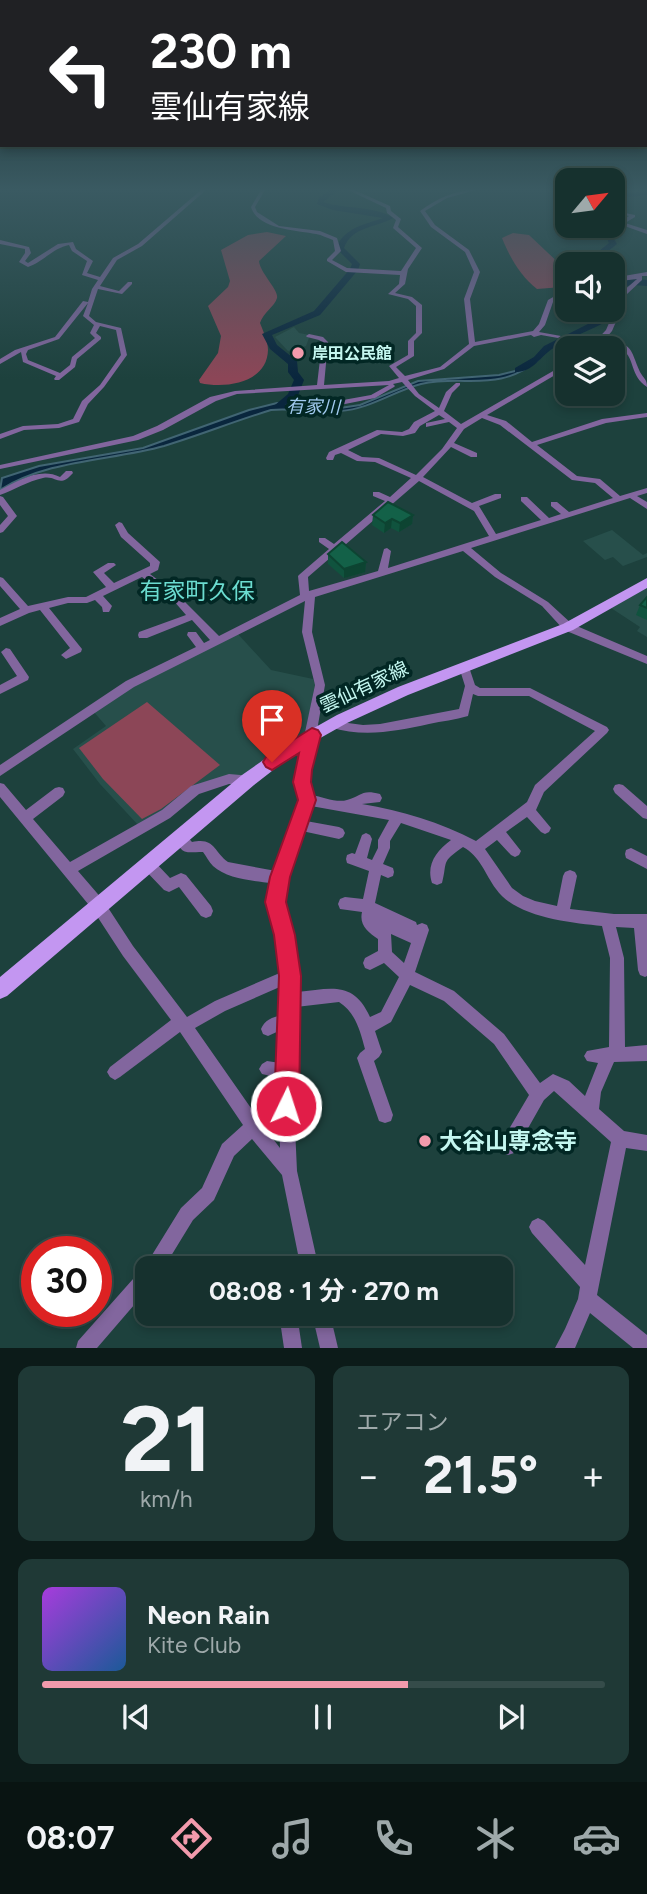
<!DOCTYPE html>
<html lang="ja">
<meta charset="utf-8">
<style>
body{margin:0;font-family:Figtree,"Noto Sans JP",sans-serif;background:#1f3936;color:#f1f3f6;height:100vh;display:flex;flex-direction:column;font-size:26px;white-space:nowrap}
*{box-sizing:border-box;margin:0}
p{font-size:23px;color:#9ea9aa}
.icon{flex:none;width:38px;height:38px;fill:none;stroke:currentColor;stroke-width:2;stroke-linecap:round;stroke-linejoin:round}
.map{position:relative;height:1348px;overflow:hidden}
.drawer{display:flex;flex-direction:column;gap:18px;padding:18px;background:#0c1b19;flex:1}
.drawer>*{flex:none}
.top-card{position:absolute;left:0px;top:0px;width:648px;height:147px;box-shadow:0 4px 10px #0003,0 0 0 2px #354c4a;background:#202124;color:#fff;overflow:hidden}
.needle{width:46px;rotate:61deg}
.controls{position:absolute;left:555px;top:168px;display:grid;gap:14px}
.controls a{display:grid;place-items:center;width:70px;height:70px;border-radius:14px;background:#16312e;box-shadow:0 4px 10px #0003,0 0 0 2px #354c4a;font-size:35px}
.speed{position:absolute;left:21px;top:1236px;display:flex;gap:14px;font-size:35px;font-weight:700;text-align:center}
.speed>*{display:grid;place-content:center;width:91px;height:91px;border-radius:50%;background:#16312e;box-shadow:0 4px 10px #0003,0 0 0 2px #354c4a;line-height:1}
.speed .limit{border:10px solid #d22;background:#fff;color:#111}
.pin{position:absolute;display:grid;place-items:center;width:60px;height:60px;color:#fff;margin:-72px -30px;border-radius:50% 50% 50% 0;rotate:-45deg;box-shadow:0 0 7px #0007}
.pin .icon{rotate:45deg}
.me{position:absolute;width:77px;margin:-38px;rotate:4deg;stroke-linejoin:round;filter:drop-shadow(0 0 5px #0008)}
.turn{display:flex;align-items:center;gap:24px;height:147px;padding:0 35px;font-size:32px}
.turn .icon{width:91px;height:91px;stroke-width:2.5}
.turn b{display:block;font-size:49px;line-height:60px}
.big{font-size:52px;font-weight:700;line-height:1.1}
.drawer .widget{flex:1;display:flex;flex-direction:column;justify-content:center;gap:10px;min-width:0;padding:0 24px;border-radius:14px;background:#1f3936}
.drawer .dial{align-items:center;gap:0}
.dial b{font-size:91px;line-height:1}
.song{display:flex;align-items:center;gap:21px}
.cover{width:84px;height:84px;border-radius:10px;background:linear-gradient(135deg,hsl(280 70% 55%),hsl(210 70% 35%))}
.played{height:7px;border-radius:4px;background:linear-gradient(90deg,#f29aac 65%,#354c4a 65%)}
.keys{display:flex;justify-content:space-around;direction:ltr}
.heat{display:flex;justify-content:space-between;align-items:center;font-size:38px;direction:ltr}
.drawer .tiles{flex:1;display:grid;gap:18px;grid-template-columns:1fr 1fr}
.widget:last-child{grid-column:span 2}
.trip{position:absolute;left:135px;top:1256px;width:378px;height:70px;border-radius:14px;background:#16312e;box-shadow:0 4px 10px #0003,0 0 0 2px #354c4a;font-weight:700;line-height:70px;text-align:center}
.tab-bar{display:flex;height:112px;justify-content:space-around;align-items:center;background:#091412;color:#9ea9aa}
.tab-bar .icon{width:49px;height:49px}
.tab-bar .selected{color:#f29aac}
.tab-bar b{font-size:32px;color:#f1f3f6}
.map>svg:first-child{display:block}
</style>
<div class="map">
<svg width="647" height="1348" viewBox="0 0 647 1348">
<rect width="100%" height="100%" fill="#1d413d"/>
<!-- built -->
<g fill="#274f4b">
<path d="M294,327L299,333L310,335L306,346L288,351L275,337Z"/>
<path d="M612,530L643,555L647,553V557L623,566L613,557L605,560L583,541Z"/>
<path d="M646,588L647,589V637L637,631L640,627L611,608Z"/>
<path d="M237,633L271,670L313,679L315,684L305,736L246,777L239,775L196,786L164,811L139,826L100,784L73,749L106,726L93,711L135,684Z"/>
</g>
<!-- green -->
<g fill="#8c4657">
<path d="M267,232L286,236L259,261C260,273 279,290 277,298C275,306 263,313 260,323C263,331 268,341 268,350C267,383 226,389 200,383L199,380L218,353L221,336L208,306L228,287L230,281L221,250L248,235Z"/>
<path d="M513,233L529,235L564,268L565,283L562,287L537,289C521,277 509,256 502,238Z"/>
<path d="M147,702L220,765L161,809L142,819L103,779L79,748Z"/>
</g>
<!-- water -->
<path fill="#09263d" stroke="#416573" stroke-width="2" d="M539,359C498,394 465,374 421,384C394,391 370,409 340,411C317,413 294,408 271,410C235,421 200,435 164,446C110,461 49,459 0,490L2,478L39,466L143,448L249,410L277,403L340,408L360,405L418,381L499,375L515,371Z"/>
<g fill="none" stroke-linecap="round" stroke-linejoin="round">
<!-- river -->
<g fill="#09263d" fill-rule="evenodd">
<path d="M331,190H339L323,202C343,209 378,206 393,218C376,228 352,226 344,248L360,264L358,270L320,315L272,335L277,345L297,361L298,372L304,380L297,398L280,408L275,405L288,394L294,380L288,372V364L270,349L262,334L314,311L350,269L352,264L336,248C345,227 364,225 383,218L333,210L317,204L319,197Z"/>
<path d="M647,191V195L612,199V195Z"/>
<path d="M592,226C606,225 611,233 617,244L592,264H583L609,243L605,235Z"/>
<path d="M633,279L647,280V286L633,285L612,288V283Z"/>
<path d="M602,310H610L614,315L608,321C590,330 569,338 552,349C540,357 532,373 515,372V368L534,357L544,346L602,317L604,315Z"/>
</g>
<!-- minor -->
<g fill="#82669e" fill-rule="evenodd">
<path d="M201,190H206L142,246L117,260L100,286L119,291L128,282H132V284L122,294L98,289L89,316L96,322L121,328L127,355L104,387L88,404L79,422L59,428L24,430L0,439V434L23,426L58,424L73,419L82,401L100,385L121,355L116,330L100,326L96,333L101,337V339L77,359L75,367L59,380H55L54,379L56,376L23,362L21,352L0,364V359L15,350L55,337L83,301L88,302L92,289L98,280L82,275L87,261L72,251L69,245C53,248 43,262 28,267L19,262L25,253V249L0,244V240L29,247L31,253L25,261L28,263L58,244L73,242L76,249L93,261L87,273L100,277L113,258L138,244ZM88,303L83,316L94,325L90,333L95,338L72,357L70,365L60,373L28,360L26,354L28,350L59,339Z"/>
<path d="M261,190H265L255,207L257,212L279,226L320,231L337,238L341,251L332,260L347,268L401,271L416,248L393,228L396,220L387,213L386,208L348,190H354L390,206L391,211L401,219L398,227L422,248L408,269L405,284L395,293L412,297L422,305V333L414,341V356L396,367L405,376L440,367L469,344L464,299L474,272L465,252L431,227L420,211C436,199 455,190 476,190L447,198L425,211L435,225L469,250L480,272L470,299L475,342L533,331L539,324L548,300L567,289V293L553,302L545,325L539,332L561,336L558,338L541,335L534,337L531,335L474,346L444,369L408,380L419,394L439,408L446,392L456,383H460V385L452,393L444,411L461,424L567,363V368L487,415L506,421L532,442L602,419L647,413V417L606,423L537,445L577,476L600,479L620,496L647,488V493L637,496L647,502V509L630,498L471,548L501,573L548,602L572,624L647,656V664L564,630L542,606L495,577L463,551L315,597L312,632L325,685L308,782L312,795C322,797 337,803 347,800C362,796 361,789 380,794L382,798L380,802L362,804C402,811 440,822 476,841L527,802L535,785L595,731L529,696H478L473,694L468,716C455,720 442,721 429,724C396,731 364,738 330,727L328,724L330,721L334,719L348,723L363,725L380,724L459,709L465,686L459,667L464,663L468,664L475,685L480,688H530L607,727L609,730L607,733L544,792L536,810L551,828L549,832L545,834L541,832L527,817L506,832L521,851L519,855L515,857L511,855L497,840L485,849L512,888L523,896L535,901L557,906L563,876L565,872L570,870L575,872L577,876L570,909L614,914H647V976L645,977L640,975L638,970L634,928L616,927L624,958L625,1047L647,1045V1061L614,1062L601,1092L599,1109L624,1131L647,1135V1151L626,1148L597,1295L647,1335V1348H633L590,1313L575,1348H555L565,1329L578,1299L580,1287L532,1233L529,1227L532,1221L538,1218L544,1221L585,1265L611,1142L554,1091L544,1100L514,1153L508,1155L502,1153L500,1147L502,1141L529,1095L494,1044L444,1001L410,985L391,1022L375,1031L382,1052L379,1057L374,1061L393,1115L391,1121L385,1123L379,1121L357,1058L360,1053L365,1049C360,1031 356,1013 339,1002L296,1007L297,1023L296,1027L295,1068L297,1072L295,1077L294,1106L297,1171L319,1269H301L282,1175L252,1139L234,1156L214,1200L193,1220L163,1269H147V1290L97,1348H76L78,1341L141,1270L144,1268L181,1208L202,1188L222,1144L243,1125L180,1032L120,1077L115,1080L110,1077L107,1072L110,1067L171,1020L123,956L93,910L0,797V783L4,784L26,810L55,788L59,787L63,788L65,792L63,796L33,819L70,862L162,810L191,786L229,774L252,776L254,780L252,784L248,785L229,784L199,794L170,818L78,871L103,900L133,946L187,1017L215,1001L282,972L278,935L268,902L272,883C254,881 227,879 213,866C209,862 206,856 203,852C185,852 183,856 174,837L176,833L180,831L184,833L192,842C215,837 213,851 228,862L276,871L301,800L296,782L297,770L315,685L302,632L305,601L134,687L0,776V765L126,681L196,647L187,635L188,632H196L204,643L210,640L192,620L147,638H139L138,635L139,632L186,615L173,600L142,577L103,596L112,606L109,612H103L102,607L95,600L87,603H68L49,608L82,649L81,652L66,659L61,655L70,648L40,610L29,613L0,626V618L20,609L0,586V577L3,578L28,606L68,597H86L106,587L93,572L108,563H114L116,565L104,573L114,583L150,566V563L121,537L115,525L119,522L122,523L128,533L160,562L158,570L150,574L179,596L219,636L300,595L298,576L300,574L329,549L319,542V538H325L334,544L385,501L373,496V492H379L390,497L411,478L375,462L357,461L341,453L335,455L333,460H327L326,458L329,452L377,430L402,432L409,429L414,422L435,411L415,396L402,382L393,384L395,386L394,387L375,398L335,406L331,404L332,402L371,395L389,385L237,394L216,401L163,430L138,440L0,469V465L133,436L157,426L210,397L235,391L317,385L322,342L319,340L307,337L306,336L309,334L323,337L328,342L324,385L389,381L399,378L389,366L408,355V341L416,333V306L408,299L388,294L399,284L400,275L346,272L327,261V259L335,251L333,240C327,238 322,235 316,234C297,230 258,230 251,207ZM439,415L445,419L426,423V427L449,422L457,428L442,449L416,475L379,458L362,457L348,450L381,434L403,436L415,433L420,426ZM482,418L500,425L572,480L595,483L613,498L569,512L557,502H551V506L561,514L549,518L527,497H521V501L541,520L496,534L479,506L501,498V494H495L472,503L423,477L451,447L471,457H477V453L454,443L464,429ZM419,481L474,511L489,536L388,568L391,551L387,548L384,549L378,571L309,591L308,577ZM311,806L389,820L378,840V848L372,860L367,858L372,839L370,835L366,833L362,835L355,854L352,853L347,855L346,859L347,863L369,871L363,899L345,897L340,899L338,904L340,909L362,912C359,925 368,932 378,939V951L365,958L363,963L365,968L370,970L384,963L399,977L381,1012L370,1017C353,980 331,989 297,992V976L292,935L282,902L287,877L302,831L339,839L343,837L345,833L343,829L339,827L306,821ZM401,823L451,840C436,851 426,865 432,883L437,885L442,883C448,861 440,863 463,847C480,856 485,874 496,889C515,917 570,923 602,926L610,958L609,1047L587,1051L584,1056L587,1061L598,1063L585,1096L569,1081L553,1074L540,1083L504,1034L454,991L415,972L429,930L427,925L422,923L417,925L416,922L375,903L381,875L388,878L393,876L394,872L393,868L383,864L390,848V841ZM391,934L411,943L404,963L392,952ZM282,986L281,1016C273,1016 264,1021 261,1029L263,1034L268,1036L281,1030L280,1063L267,1061L262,1064L259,1069L262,1074L279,1078L278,1102L258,1118L195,1028L225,1011ZM279,1122L280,1148L267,1131Z"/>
<path d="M620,212L635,215V217L625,223L647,230V234L619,224V222L629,216L620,214Z"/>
<path d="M647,272V276H642V280L627,294L623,311L618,317L612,331L606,338C635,347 629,347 640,372C644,379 647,379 647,387C630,376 635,359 623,350C618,345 610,343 603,341L595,348H589L606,330L612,316L617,310L622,292L637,279L612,282V278Z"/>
<path d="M66,471H72L73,473C59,489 57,475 43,478C28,481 14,490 0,495V490C18,481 40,467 60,477Z"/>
<path d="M0,496L3,497L17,516L3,532L0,533V525L8,516L0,505Z"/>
<path d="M6,648L10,649L29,677L28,680L0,694V685L17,676L1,652Z"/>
<path d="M619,784L623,785L647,806V819L643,818L615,793L613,789L615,785Z"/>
<path d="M631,848L647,856V869L626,858L625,854L626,850Z"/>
<path d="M148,858L153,860L170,878L181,873L186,875L211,906L213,911L211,916L206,918L201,916L179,887L169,892L164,890L143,868L142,864L143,860Z"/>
<path d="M279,1314H297L302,1348H284Z"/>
<path d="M312,1314H330L338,1348H320Z"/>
</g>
<!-- major -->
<path fill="#c396f1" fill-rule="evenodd" d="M647,578V588L573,630L408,695L347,723L299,750L254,785L7,996L0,999V977L242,775L289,742L337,715L398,687L563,624Z"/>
</g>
<!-- wall -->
<g fill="#10533e">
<path d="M373,515H413L412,524L399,532L391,528L384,533L372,525Z"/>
<path d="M328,554L366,562L365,572L344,578L328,564Z"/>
<path d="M647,597V620L636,615L640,605Z"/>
</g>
<!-- shaded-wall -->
<g fill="#0d4432">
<path d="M413,515L412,524L399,532L400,523Z"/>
<path d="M392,519L391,528L384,533L385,523Z"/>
<path d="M366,562L365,572L344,578V569Z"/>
</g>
<!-- building -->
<g fill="#136148" stroke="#0d4432" stroke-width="2">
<path d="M388,502L413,515L400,523L392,519L385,523L373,515Z"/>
<path d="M342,542L366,562L344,569L328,554Z"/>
<path d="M647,597V608L640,605Z"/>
</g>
<!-- sky -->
<linearGradient id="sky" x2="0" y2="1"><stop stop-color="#102422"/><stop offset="0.5" stop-color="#3a5a62"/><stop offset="1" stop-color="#3a5a62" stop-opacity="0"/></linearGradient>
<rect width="647" height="379" fill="url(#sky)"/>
<!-- route -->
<path fill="#e11d48" stroke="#92132f" stroke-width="2" d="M312,728L318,730L321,735L312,770L311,782L316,800L290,877L286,902L295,935L301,976L299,1106L295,1114L286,1118L278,1114L274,1106L279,976L274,935L265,902L270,877L298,800L293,782L299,753L272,770L266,767L263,762L266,757Z"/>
<!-- markers -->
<g fill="#f29aac" stroke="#022724" stroke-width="2.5">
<circle cx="298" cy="353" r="7"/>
<circle cx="425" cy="1141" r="7"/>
</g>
<g text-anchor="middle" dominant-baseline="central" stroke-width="7" stroke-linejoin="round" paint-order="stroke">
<!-- far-poi labels -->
<g font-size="16" font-weight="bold" fill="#c4f7f0" stroke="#022724" text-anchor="start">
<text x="312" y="353">岸田公民館</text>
</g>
<!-- far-water labels -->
<g font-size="18" font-style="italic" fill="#a2cbf0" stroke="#022724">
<text transform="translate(313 407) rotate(1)">有家川</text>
</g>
<!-- street labels -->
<g font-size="19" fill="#c4f7f0" stroke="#022724">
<text transform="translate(364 687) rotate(-25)">雲仙有家線</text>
</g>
<!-- quarter labels -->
<g font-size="23" fill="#6bdcd0" stroke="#022724">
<text x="197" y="591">有家町久保</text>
</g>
<!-- near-poi labels -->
<g font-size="23" font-weight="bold" fill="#c4f7f0" stroke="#022724" text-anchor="start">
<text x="439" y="1141">大谷山専念寺</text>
</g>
</g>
</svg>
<div class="controls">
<a><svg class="needle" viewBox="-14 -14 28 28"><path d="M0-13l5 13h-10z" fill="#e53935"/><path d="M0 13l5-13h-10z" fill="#9ea9aa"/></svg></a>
<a><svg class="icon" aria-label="sound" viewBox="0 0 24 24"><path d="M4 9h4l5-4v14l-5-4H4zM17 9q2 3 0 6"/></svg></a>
<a><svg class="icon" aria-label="layers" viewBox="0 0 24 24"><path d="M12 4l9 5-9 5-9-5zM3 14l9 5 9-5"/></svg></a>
</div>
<div class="speed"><div class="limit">30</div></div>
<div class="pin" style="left:272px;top:762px;background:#d93025"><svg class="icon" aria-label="arrive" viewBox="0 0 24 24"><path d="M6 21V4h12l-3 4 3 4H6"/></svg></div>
<svg class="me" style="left:286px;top:1106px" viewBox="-20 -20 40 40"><circle r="17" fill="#e11d48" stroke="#fff" stroke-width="3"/><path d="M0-11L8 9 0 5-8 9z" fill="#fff"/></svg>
<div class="trip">08:08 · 1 分 · 270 m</div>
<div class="top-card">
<div class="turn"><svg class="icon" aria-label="left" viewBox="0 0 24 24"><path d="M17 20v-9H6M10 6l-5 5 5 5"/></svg><div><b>230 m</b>雲仙有家線</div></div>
</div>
</div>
<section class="drawer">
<div class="tiles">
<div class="widget dial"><b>21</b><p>km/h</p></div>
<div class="widget"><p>エアコン</p>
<div class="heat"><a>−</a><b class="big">21.5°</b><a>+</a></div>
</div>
<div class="widget">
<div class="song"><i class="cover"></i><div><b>Neon Rain</b><p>Kite Club</p></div></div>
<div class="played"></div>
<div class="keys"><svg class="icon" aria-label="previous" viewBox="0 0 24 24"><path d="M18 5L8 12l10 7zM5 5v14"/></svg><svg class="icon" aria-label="pause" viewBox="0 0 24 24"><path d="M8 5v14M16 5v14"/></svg><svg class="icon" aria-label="next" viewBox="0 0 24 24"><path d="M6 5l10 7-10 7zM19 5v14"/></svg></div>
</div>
</div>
</section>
<nav class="tab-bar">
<b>08:07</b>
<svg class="icon selected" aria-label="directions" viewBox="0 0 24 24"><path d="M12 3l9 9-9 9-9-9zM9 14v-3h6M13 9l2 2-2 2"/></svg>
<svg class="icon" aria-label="music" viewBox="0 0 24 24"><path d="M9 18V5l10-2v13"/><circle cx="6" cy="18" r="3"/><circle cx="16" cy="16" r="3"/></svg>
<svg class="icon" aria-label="phone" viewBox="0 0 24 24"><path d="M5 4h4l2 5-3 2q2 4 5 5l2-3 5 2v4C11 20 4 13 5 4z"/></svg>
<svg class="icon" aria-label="climate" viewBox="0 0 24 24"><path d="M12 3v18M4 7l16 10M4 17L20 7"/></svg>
<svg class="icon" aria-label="car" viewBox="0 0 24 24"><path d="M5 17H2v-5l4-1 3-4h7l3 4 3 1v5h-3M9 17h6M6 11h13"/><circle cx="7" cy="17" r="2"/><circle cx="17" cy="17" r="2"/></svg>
</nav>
